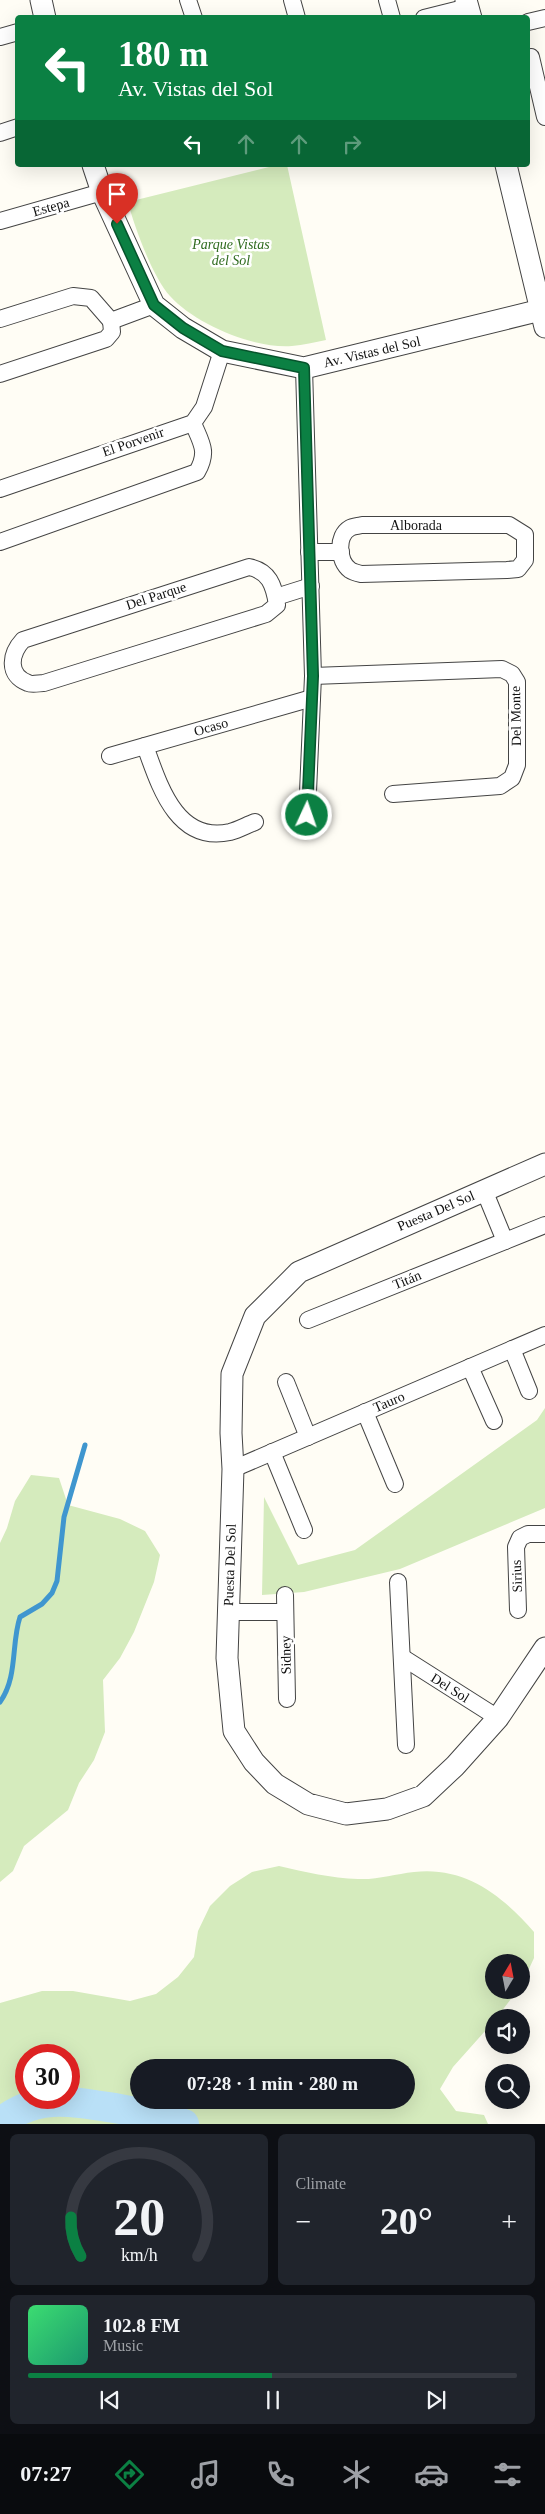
<!DOCTYPE html>
<meta charset="utf-8">
<style>
body{margin:0;font-family:Georgia,serif;background:#20242c;color:#f1f3f6;height:100vh;display:flex;flex-direction:column;font-size:19px;white-space:nowrap}
*{box-sizing:border-box;margin:0}
p{font-size:16px;color:#9ea1a6}
.icon{flex:none;width:28px;height:28px;fill:none;stroke:currentColor;stroke-width:2;stroke-linecap:round;stroke-linejoin:round}
.map{position:relative;height:2124px;overflow:hidden}
.sheet{display:flex;flex-direction:column;gap:10px;padding:10px;background:#0d0f14;flex:1}
.sheet>*{flex:none}
.top-card{position:absolute;left:15px;top:15px;width:515px;height:152px;border-radius:5px;box-shadow:0 5px 20px #0002;background:#0b8043;color:#fff;overflow:hidden}
.needle{width:32px;rotate:10deg}
.fabs{position:absolute;left:485px;top:1954px;display:grid;gap:10px}
.fabs a{display:grid;place-items:center;width:45px;height:45px;border-radius:50%;background:#171b24;box-shadow:0 5px 20px #0002;font-size:25px}
.speed{position:absolute;left:15px;top:2044px;display:flex;gap:10px;font-size:25px;font-weight:700;text-align:center}
.speed>*{display:grid;place-content:center;width:65px;height:65px;border-radius:50%;background:#171b24;box-shadow:0 5px 20px #0002;line-height:1}
.speed .limit{border:8px solid #d22;background:#fff;color:#111}
.pin{position:absolute;display:grid;place-items:center;width:42px;height:42px;color:#fff;margin:-51px -21px;border-radius:50% 50% 50% 0;rotate:-45deg;box-shadow:0 0 5px #0007}
.pin .icon{rotate:45deg}
.me{position:absolute;width:55px;margin:-28px;rotate:3deg;stroke-linejoin:round;filter:drop-shadow(0 0 4px #0008)}
.turn{display:flex;align-items:center;gap:18px;height:105px;padding:0 20px;font-size:22px}
.turn .icon{width:65px;height:65px;stroke-width:2.5}
.turn b{display:block;font-size:35px;line-height:42px}
.lanes{display:flex;align-items:center;height:48px;padding:0 20px;background:#0003;justify-content:center;gap:25px;direction:ltr}
.lanes .off{opacity:.35}
.big{font-size:38px;font-weight:800;line-height:1.1}
.sheet .card{flex:1;display:flex;flex-direction:column;justify-content:center;gap:8px;min-width:0;padding:0 18px;border-radius:8px;background:#20242c}
.sheet .dial{align-items:center;gap:0}
.dial svg{height:130px;overflow:visible;fill:none;stroke:#363941;stroke-width:7;stroke-linecap:round;text-anchor:middle}
.dial text{fill:#f1f3f6;stroke:none}
.song{display:flex;align-items:center;gap:15px}
.cover{width:60px;height:60px;border-radius:8px;background:linear-gradient(135deg,hsl(140 70% 55%),hsl(160 70% 35%))}
.played{height:5px;border-radius:2px;background:linear-gradient(90deg,#0b8043 50%,#363941 50%)}
.keys{display:flex;justify-content:space-around;direction:ltr}
.heat{display:flex;justify-content:space-between;align-items:center;font-size:28px;direction:ltr}
.sheet .tiles{flex:1;display:grid;gap:10px;grid-template-columns:1fr 1fr}
.card:last-child{grid-column:span 2}
.trip{position:absolute;left:130px;top:2059px;width:285px;height:50px;border-radius:25px;background:#171b24;box-shadow:0 5px 20px #0002;font-weight:800;line-height:50px;text-align:center}
.dock{display:flex;height:80px;justify-content:space-around;align-items:center;background:#090b0e;color:#9ea1a6}
.dock .icon{width:35px;height:35px}
.dock .active{color:#0b8043}
.dock b{font-size:22px;color:#f1f3f6}
.map>svg:first-child{display:block}
</style>
<div class="map">
<svg width="545" height="2124" viewBox="0 0 545 2124">
<rect width="100%" height="100%" fill="#fffdf5"/>
<!-- green -->
<g fill="#d5ebbd" fill-rule="evenodd">
<path d="M277,165H287L326,340C315,342 303,345 292,346C254,349 195,324 170,296C153,278 134,226 128,202Z"/>
<path d="M545,1408V1508L400,1569L304,1592L262,1595L264,1497L298,1565L355,1550L537,1420Z"/>
<path d="M31,1475L59,1478L68,1505L120,1519L145,1531L160,1555L154,1582L134,1632L120,1658L103,1680L105,1732L94,1760L79,1783L68,1810L24,1846L13,1871L0,1882V1543L7,1528L15,1501Z"/>
<path d="M279,1866C305,1872 331,1878 358,1879C377,1880 395,1874 414,1872C465,1866 503,1896 534,1932V1958L521,1986V1962H494V1990H518L497,2017L494,2018V2021L453,2067L440,2089L456,2111L484,2115L488,2124H0V2003L42,1991H73L130,2001L156,1994L178,1977L194,1957L198,1931L210,1906L230,1886L252,1872ZM26,2055H69V2098H26ZM139,2068H406V2100H139Z"/>
</g>
<g fill="none" stroke-linecap="round" stroke-linejoin="round">
<!-- stream -->
<path stroke="#3f96cf" stroke-width="5" d="M0,1702C18,1677 11,1644 20,1617L42,1604L52,1593L57,1581L64,1517L85,1445"/>
<!-- river -->
<path stroke="#b9e0f7" stroke-width="30" d="M0,2123C37,2092 76,2102 120,2109C142,2113 163,2116 184,2124"/>
<defs>
<g id="minor">
<path d="M188,0L194,18"/>
<path d="M292,0L297,18"/>
<path d="M387,0L392,18"/>
<path d="M424,18L468,7"/>
<path d="M528,22L545,18"/>
<path d="M0,37L18,32"/>
<path d="M531,57L545,117"/>
<path d="M0,133L18,127"/>
<path d="M0,221L102,192"/>
<path d="M0,319L73,296L91,298L111,321L154,305"/>
<path d="M304,368L313,676L307,815"/>
<path d="M0,374L106,339L112,332L111,321"/>
<path d="M0,489L193,423L204,407L222,351"/>
<path d="M362,525H509L525,535V560L518,569L507,570L361,574C357,573 353,572 350,570C338,561 336,536 350,528C353,526 359,526 362,525Z"/>
<path d="M0,542L197,472C209,451 201,443 193,423"/>
<path d="M309,552H341"/>
<path d="M249,567C269,571 274,585 277,605L266,614L44,683C39,683 32,685 28,683C7,675 10,654 23,640Z"/>
<path d="M276,597L311,586"/>
<path d="M313,676L502,669L512,674L517,682V765L512,778L500,786L393,794"/>
<path d="M145,746C159,784 176,844 230,832C238,830 247,825 255,822"/>
<path d="M110,756L312,698"/>
<path d="M484,1190L505,1241"/>
<path d="M308,1320L545,1225"/>
<path d="M512,1349L529,1391"/>
<path d="M470,1367L494,1421"/>
<path d="M286,1382L308,1437"/>
<path d="M365,1412L395,1484"/>
<path d="M272,1452L304,1530"/>
<path d="M233,1469L545,1335"/>
<path d="M398,1582L406,1745"/>
<path d="M285,1595L287,1699"/>
<path d="M518,1610L516,1547L520,1538L528,1534H545"/>
<path d="M228,1612H285"/>
<path d="M402,1657L498,1718"/>
</g>
<g id="tertiary">
<path d="M41,0L45,18"/>
<path d="M466,0L471,18"/>
<path d="M93,165L102,192L154,305L183,328L222,351L304,368L545,309"/>
<path d="M506,165L545,327"/>
<path d="M545,1164L299,1272L255,1316L232,1374L231,1433L233,1469L227,1658L234,1731L254,1762L275,1784L308,1804L346,1814L387,1809L423,1796L455,1766L498,1718L545,1648"/>
</g>
</defs>
<!-- minor casing -->
<use href="#minor" stroke="#444" stroke-width="18"/>
<!-- tertiary casing -->
<use href="#tertiary" stroke="#444" stroke-width="23"/>
<!-- minor -->
<use href="#minor" stroke="#fff" stroke-width="16"/>
<!-- tertiary -->
<use href="#tertiary" stroke="#fff" stroke-width="21"/>
</g>
<g fill="none" stroke-linecap="round" stroke-linejoin="round">
<defs>
<path id="route" d="M117,224L154,305L183,328L222,351L304,368L313,676L307,815"/>
</defs>
<!-- route casing -->
<use href="#route" stroke="#07532c" stroke-width="12"/>
<!-- route -->
<use href="#route" stroke="#0b8043" stroke-width="9"/>
</g>
<g text-anchor="middle" dominant-baseline="central" stroke-width="5" stroke-linejoin="round" paint-order="stroke">
<!-- street labels -->
<g font-size="14" fill="#111" stroke="#fff">
<text transform="translate(51 207) rotate(-16)">Estepa</text>
<text transform="translate(372 352) rotate(-13)">Av. Vistas del Sol</text>
<text transform="translate(133 442) rotate(-19)">El Porvenir</text>
<text x="416" y="525">Alborada</text>
<text transform="translate(156 596) rotate(-18)">Del Parque</text>
<text transform="translate(516 716) rotate(-91)">Del Monte</text>
<text transform="translate(211 727) rotate(-16)">Ocaso</text>
<text transform="translate(436 1211) rotate(-23)">Puesta Del Sol</text>
<text transform="translate(407 1280) rotate(-22)">Titán</text>
<text transform="translate(389 1402) rotate(-23)">Tauro</text>
<text transform="translate(230 1565) rotate(-88)">Puesta Del Sol</text>
<text transform="translate(517 1576) rotate(-92)">Sirius</text>
<text transform="translate(286 1655) rotate(-91)">Sidney</text>
<text transform="translate(450 1688) rotate(32)">Del Sol</text>
</g>
<!-- park labels -->
<g font-size="14" font-style="italic" fill="#2f6b1f" stroke="#fff">
<text x="231" y="244">Parque Vistas<tspan x="231" dy="16">del Sol</tspan></text>
</g>
</g>
</svg>
<div class="fabs">
<a><svg class="needle" viewBox="-14 -14 28 28"><path d="M0-13l5 13h-10z" fill="#e53935"/><path d="M0 13l5-13h-10z" fill="#9ea1a6"/></svg></a>
<a><svg class="icon" aria-label="sound" viewBox="0 0 24 24"><path d="M4 9h4l5-4v14l-5-4H4zM17 9q2 3 0 6"/></svg></a>
<a><svg class="icon" aria-label="search" viewBox="0 0 24 24"><circle cx="10" cy="10" r="6"/><path d="M15 15l6 6"/></svg></a>
</div>
<div class="speed"><div class="limit">30</div></div>
<div class="pin" style="left:117px;top:224px;background:#d93025"><svg class="icon" aria-label="arrive" viewBox="0 0 24 24"><path d="M6 21V4h12l-3 4 3 4H6"/></svg></div>
<svg class="me" style="left:307px;top:815px" viewBox="-20 -20 40 40"><circle r="17" fill="#0b8043" stroke="#fff" stroke-width="3"/><path d="M0-11L8 9 0 5-8 9z" fill="#fff"/></svg>
<div class="trip">07:28 · 1 min · 280 m</div>
<div class="top-card">
<div class="turn"><svg class="icon" aria-label="left" viewBox="0 0 24 24"><path d="M17 20v-9H6M10 6l-5 5 5 5"/></svg><div><b>180 m</b>Av. Vistas del Sol</div></div>
<div class="lanes"><svg class="icon" aria-label="left" viewBox="0 0 24 24"><path d="M17 20v-9H6M10 6l-5 5 5 5"/></svg><svg class="icon off" aria-label="ahead" viewBox="0 0 24 24"><path d="M12 20V5M6 11l6-6 6 6"/></svg><svg class="icon off" aria-label="ahead" viewBox="0 0 24 24"><path d="M12 20V5M6 11l6-6 6 6"/></svg><svg class="icon off" aria-label="right" viewBox="0 0 24 24"><path d="M7 20v-9h11M14 6l5 5-5 5"/></svg></div>
</div>
</div>
<section class="sheet">
<div class="tiles">
<div class="card dial"><svg viewBox="0 0 100 80">
<path d="M14 69A42 42 0 1 1 86 69"/>
<path d="M14 69A42 42 0 0 1 8 45" stroke="#0b8043"/>
<text x="50" y="56" font-size="32" font-weight="700">20</text>
<text x="50" y="72" font-size="11">km/h</text>
</svg></div>
<div class="card"><p>Climate</p>
<div class="heat"><a>−</a><b class="big">20°</b><a>+</a></div>
</div>
<div class="card">
<div class="song"><i class="cover"></i><div><b>102.8 FM</b><p>Music</p></div></div>
<div class="played"></div>
<div class="keys"><svg class="icon" aria-label="previous" viewBox="0 0 24 24"><path d="M18 5L8 12l10 7zM5 5v14"/></svg><svg class="icon" aria-label="pause" viewBox="0 0 24 24"><path d="M8 5v14M16 5v14"/></svg><svg class="icon" aria-label="next" viewBox="0 0 24 24"><path d="M6 5l10 7-10 7zM19 5v14"/></svg></div>
</div>
</div>
</section>
<nav class="dock">
<b>07:27</b>
<svg class="icon active" aria-label="directions" viewBox="0 0 24 24"><path d="M12 3l9 9-9 9-9-9zM9 14v-3h6M13 9l2 2-2 2"/></svg>
<svg class="icon" aria-label="music" viewBox="0 0 24 24"><path d="M9 18V5l10-2v13"/><circle cx="6" cy="18" r="3"/><circle cx="16" cy="16" r="3"/></svg>
<svg class="icon" aria-label="phone" viewBox="0 0 24 24"><path d="M5 4h4l2 5-3 2q2 4 5 5l2-3 5 2v4C11 20 4 13 5 4z"/></svg>
<svg class="icon" aria-label="climate" viewBox="0 0 24 24"><path d="M12 3v18M4 7l16 10M4 17L20 7"/></svg>
<svg class="icon" aria-label="car" viewBox="0 0 24 24"><path d="M5 17H2v-5l4-1 3-4h7l3 4 3 1v5h-3M9 17h6M6 11h13"/><circle cx="7" cy="17" r="2"/><circle cx="17" cy="17" r="2"/></svg>
<svg class="icon" aria-label="filters" viewBox="0 0 24 24"><path d="M4 7h16M4 17h16"/><circle cx="9" cy="7" r="2"/><circle cx="15" cy="17" r="2"/></svg>
</nav>
